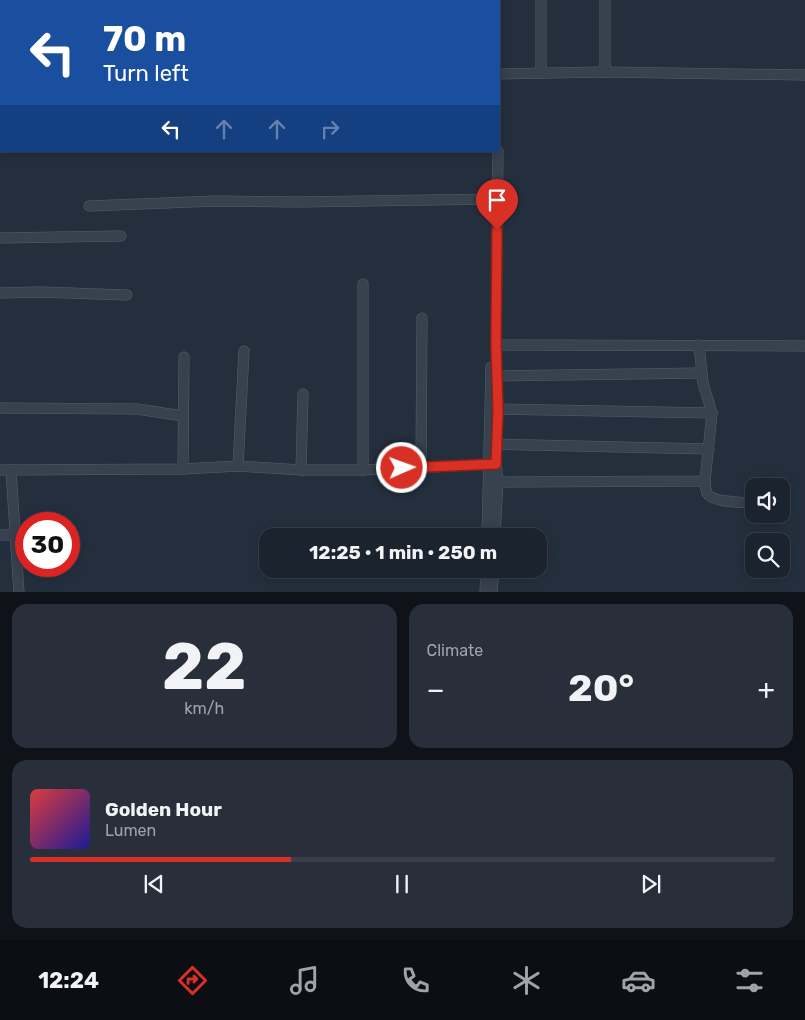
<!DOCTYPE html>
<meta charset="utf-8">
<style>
body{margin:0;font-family:Rubik,sans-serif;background:#282f3a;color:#f1f3f6;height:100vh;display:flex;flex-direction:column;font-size:19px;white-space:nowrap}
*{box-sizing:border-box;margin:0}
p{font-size:16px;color:#a0a4aa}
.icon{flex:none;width:28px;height:28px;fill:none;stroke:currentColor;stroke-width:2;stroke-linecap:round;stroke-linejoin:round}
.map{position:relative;height:592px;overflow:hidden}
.details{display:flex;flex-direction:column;gap:12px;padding:12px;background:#0f1319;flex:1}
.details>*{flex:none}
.top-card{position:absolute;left:0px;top:0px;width:500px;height:152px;box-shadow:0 2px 12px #0003,0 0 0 1px #39404a;background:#1a4fa0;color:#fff;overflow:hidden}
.buttons{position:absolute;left:745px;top:478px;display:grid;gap:10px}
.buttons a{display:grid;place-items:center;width:45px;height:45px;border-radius:10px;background:#1b232e;box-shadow:0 2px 12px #0003,0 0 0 1px #39404a;font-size:25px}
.speed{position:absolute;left:15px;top:512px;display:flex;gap:10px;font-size:25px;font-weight:700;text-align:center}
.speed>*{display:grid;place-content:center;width:65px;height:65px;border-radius:50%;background:#1b232e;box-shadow:0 2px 12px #0003,0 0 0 1px #39404a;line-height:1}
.speed .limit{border:8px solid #d22;background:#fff;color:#111}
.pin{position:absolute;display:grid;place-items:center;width:42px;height:42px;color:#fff;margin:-51px -21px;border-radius:50% 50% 50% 0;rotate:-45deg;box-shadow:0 0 5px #0007}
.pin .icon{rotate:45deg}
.me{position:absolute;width:55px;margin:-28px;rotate:88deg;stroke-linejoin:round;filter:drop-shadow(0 0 4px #0008)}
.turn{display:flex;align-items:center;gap:18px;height:105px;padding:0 20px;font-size:22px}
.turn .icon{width:65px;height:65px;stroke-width:2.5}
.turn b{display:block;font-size:35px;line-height:42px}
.lanes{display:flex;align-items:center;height:48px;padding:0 20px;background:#0003;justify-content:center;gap:25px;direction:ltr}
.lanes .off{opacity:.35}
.big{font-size:38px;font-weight:700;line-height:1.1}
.details .tile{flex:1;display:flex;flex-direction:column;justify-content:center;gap:8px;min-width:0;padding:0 18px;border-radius:15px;background:#282f3a}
.details .dial{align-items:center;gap:0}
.dial b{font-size:65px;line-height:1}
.song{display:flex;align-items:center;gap:15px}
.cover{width:60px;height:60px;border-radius:8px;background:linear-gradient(135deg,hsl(0 70% 55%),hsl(240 70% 35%))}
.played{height:5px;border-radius:2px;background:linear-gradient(90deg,#d93025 35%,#39404a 35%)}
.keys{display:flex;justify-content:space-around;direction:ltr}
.heat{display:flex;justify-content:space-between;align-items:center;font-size:28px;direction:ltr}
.details .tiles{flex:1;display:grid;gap:12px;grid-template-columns:1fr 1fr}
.tile:last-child{grid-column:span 2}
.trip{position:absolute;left:259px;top:528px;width:288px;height:50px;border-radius:15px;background:#1b232e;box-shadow:0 2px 12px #0003,0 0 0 1px #39404a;font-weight:700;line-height:50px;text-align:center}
.tab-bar{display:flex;height:80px;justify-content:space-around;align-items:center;background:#0b0e12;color:#a0a4aa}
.tab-bar .icon{width:35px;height:35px}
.tab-bar .selected{color:#d93025}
.tab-bar b{font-size:22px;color:#f1f3f6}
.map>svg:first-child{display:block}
</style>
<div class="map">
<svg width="805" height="593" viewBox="0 0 805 593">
<rect width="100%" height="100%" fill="#242f3e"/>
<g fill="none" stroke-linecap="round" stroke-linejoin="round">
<defs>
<g id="minor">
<path d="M541,0V73"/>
<path d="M493,1V0"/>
<path d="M605,72V0"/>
<path d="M499,74L605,72L805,75"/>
<path d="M89,206L216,201L298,202L497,199"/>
<path d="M0,238L121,236"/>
<path d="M0,293L40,292L127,295"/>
<path d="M496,345L805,346"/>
<path d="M498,376L702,373"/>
<path d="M0,408L137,409L183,416"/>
<path d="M493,409L712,413"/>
<path d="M490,444L709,449"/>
<path d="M238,466L244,351"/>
<path d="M421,468L422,318"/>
<path d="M183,469L184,357"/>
<path d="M0,470L183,469L238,466L301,470H363L496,464"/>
<path d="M11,470L19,593"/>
<path d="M301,470L303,394"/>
<path d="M363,470V284"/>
<path d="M705,481C705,485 706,490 707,493C712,503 743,502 754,503"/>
<path d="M491,482L705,481L712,413L703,383L699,345"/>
<path d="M0,535H16"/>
<path d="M487,536L491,367"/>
<path d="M495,536L498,482L496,464L498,410L496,345L498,151"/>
<path d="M485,593L486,569"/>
<path d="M492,593L494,569"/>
</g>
</defs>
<!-- minor casing -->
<use href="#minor" stroke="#565f6c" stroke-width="11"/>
<!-- minor -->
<use href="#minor" stroke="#38414e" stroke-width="10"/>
</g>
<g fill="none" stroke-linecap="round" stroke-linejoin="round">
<defs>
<path id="route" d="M402,468L496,464L498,410L496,345L497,230"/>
</defs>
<!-- route casing -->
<use href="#route" stroke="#8d1f18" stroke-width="12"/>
<!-- route -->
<use href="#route" stroke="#d93025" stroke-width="9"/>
</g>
</svg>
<div class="buttons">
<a><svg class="icon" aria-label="sound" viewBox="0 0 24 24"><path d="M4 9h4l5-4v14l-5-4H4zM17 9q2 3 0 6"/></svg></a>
<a><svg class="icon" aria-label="search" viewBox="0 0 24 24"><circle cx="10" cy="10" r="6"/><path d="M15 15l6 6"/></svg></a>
</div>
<div class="speed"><div class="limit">30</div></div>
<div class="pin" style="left:497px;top:230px;background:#d93025"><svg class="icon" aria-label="arrive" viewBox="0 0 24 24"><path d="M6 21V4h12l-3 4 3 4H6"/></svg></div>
<svg class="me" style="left:402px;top:468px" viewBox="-20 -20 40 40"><circle r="17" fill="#d93025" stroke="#fff" stroke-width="3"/><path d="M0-11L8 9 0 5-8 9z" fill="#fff"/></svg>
<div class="trip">12:25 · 1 min · 250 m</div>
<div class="top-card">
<div class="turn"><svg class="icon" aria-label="left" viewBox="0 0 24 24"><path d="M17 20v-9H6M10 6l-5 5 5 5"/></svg><div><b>70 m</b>Turn left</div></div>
<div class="lanes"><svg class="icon" aria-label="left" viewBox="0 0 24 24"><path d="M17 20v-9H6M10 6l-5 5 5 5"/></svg><svg class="icon off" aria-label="ahead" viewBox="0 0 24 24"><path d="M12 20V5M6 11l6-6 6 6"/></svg><svg class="icon off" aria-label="ahead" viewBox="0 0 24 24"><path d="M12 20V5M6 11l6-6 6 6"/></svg><svg class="icon off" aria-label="right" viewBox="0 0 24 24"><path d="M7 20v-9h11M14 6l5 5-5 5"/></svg></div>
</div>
</div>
<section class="details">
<div class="tiles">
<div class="tile dial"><b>22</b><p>km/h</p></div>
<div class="tile"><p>Climate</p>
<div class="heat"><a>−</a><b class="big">20°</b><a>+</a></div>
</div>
<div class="tile">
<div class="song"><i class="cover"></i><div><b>Golden Hour</b><p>Lumen</p></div></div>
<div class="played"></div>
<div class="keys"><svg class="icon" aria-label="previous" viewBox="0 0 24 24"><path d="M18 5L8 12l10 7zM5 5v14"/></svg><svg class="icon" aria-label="pause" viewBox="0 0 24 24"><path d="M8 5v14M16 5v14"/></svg><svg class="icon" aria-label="next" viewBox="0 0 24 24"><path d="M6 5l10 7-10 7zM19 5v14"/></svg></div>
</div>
</div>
</section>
<nav class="tab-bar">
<b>12:24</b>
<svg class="icon selected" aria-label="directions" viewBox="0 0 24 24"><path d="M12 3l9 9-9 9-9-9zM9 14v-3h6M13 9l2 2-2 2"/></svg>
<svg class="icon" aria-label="music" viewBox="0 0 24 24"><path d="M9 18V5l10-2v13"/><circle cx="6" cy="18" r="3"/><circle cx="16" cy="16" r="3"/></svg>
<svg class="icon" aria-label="phone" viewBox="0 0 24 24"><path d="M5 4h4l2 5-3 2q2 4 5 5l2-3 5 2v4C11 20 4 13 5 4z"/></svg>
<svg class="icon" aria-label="climate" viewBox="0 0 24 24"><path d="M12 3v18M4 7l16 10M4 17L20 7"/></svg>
<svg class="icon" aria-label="car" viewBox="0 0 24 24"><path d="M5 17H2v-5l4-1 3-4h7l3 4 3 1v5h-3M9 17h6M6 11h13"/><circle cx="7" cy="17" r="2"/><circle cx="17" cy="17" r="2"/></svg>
<svg class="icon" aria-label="filters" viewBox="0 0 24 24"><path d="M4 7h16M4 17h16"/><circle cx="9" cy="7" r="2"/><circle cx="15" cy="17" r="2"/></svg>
</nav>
